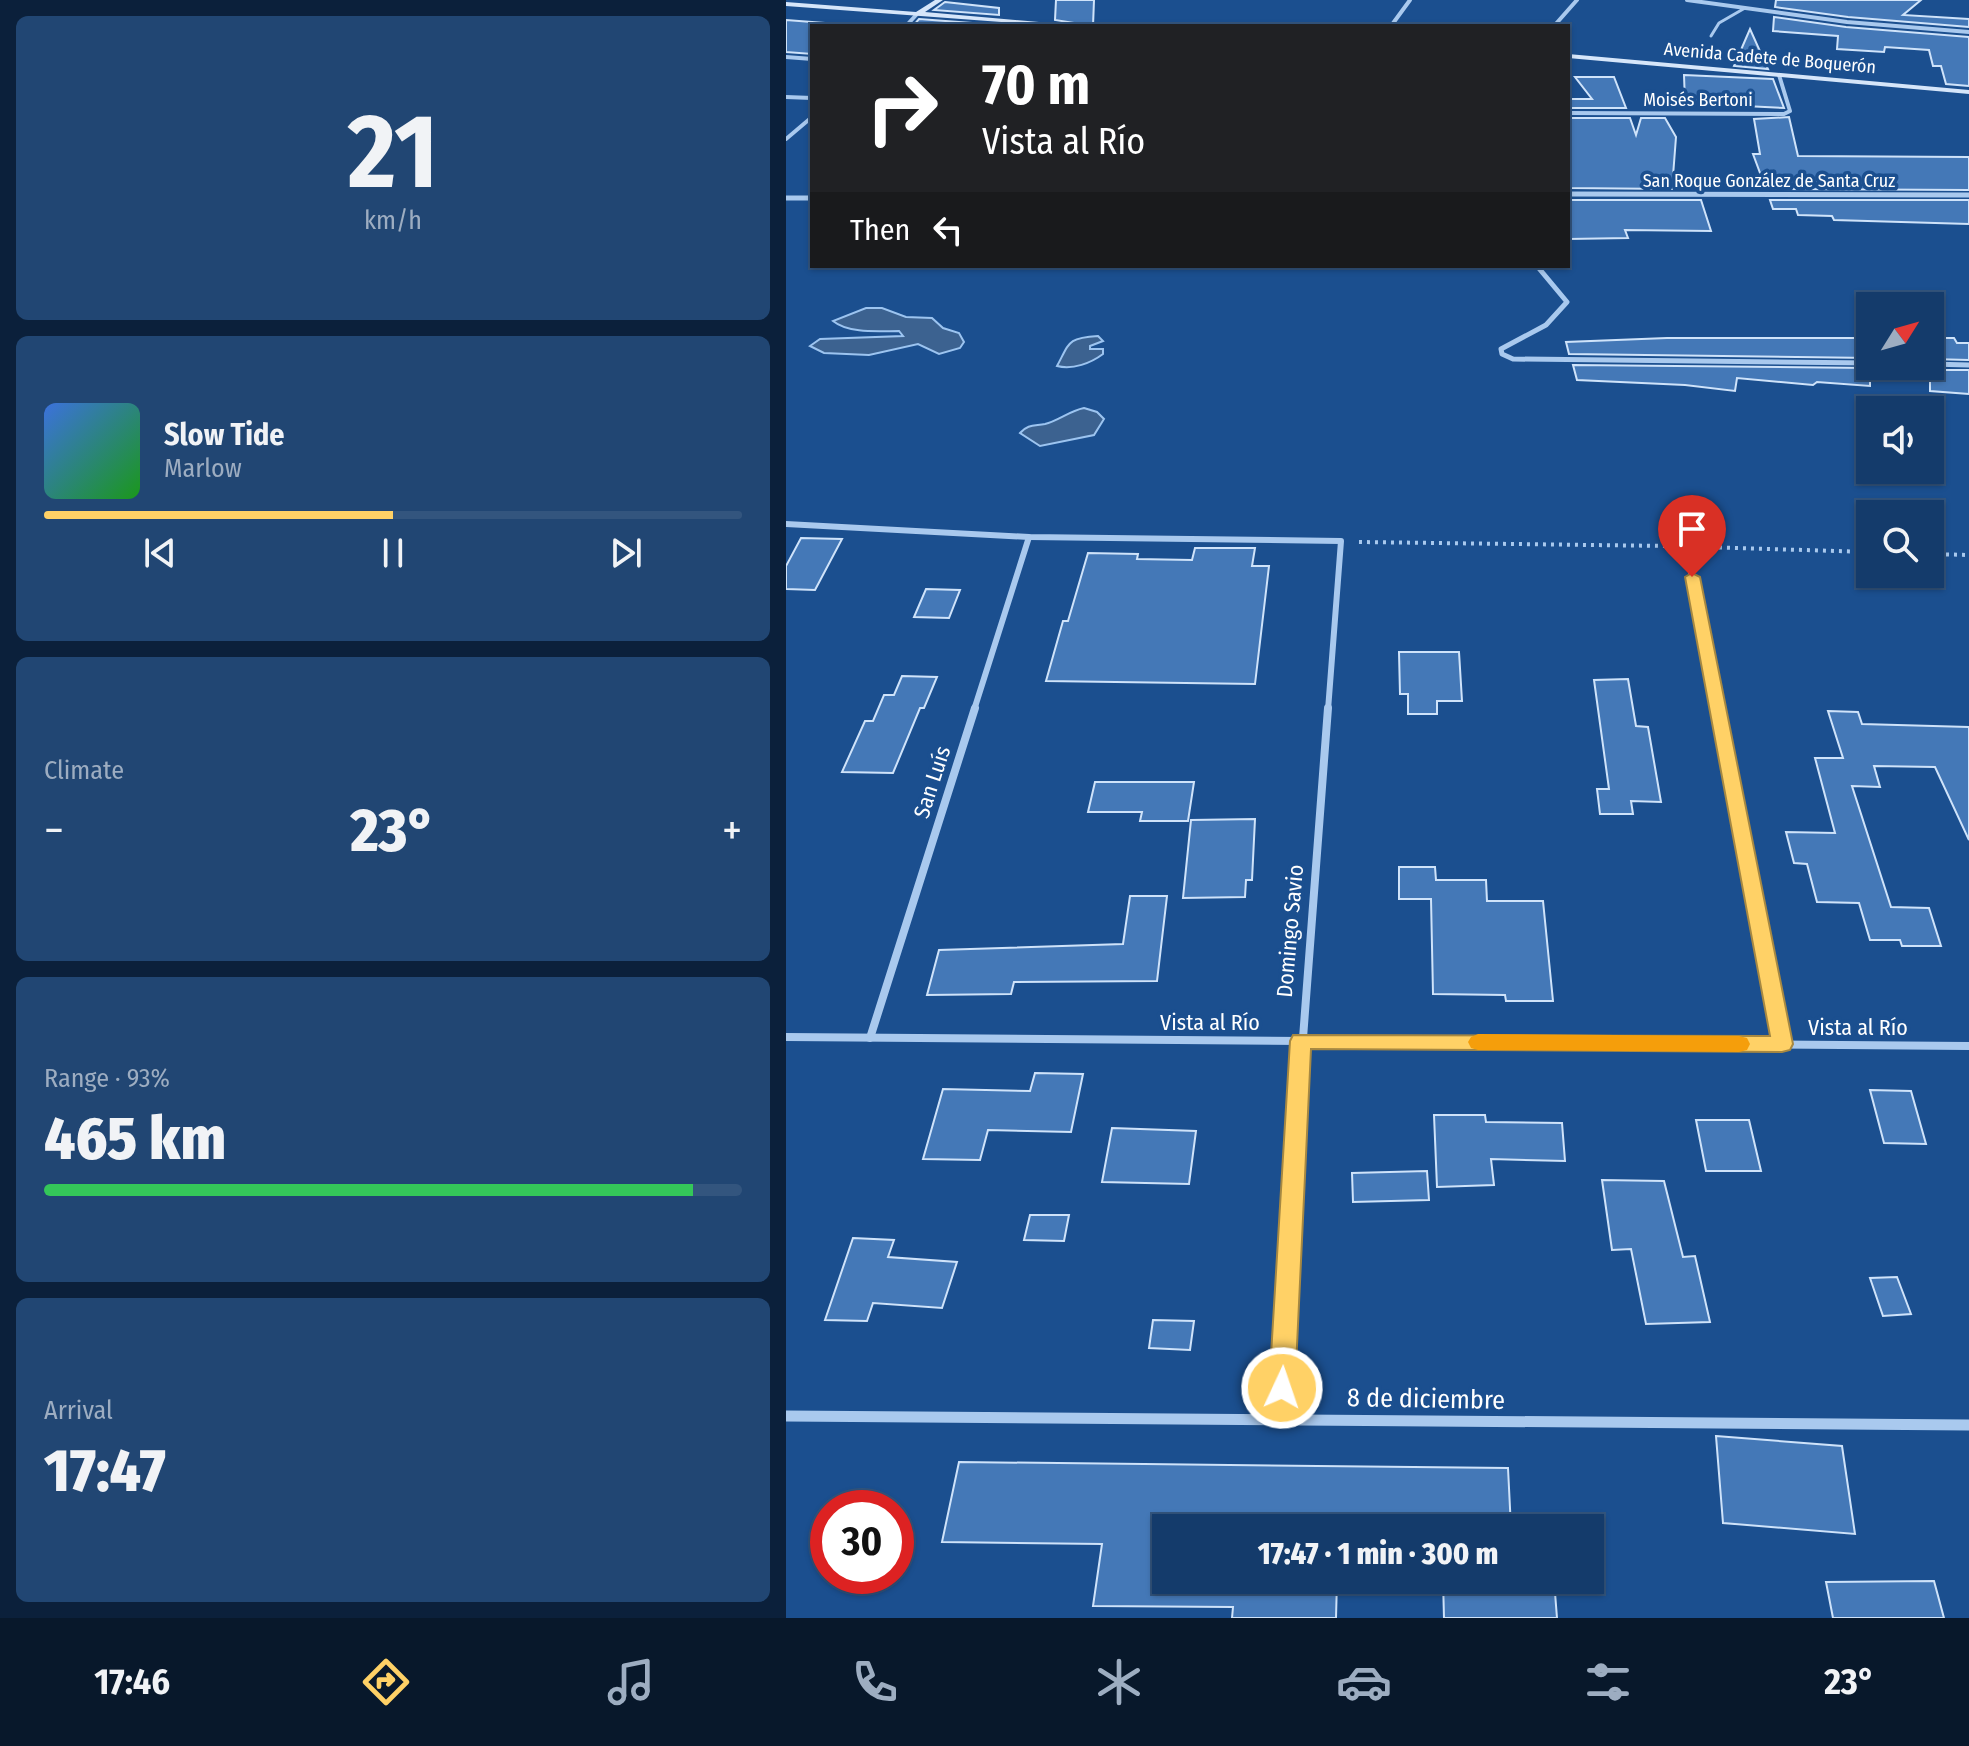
<!DOCTYPE html>
<meta charset="utf-8">
<style>
body{margin:0;font-family:"Fira Sans Condensed",sans-serif;background:#214673;color:#f1f3f6;height:100vh;display:flex;flex-direction:column;font-size:30px;white-space:nowrap}
*{box-sizing:border-box;margin:0}
p{font-size:26px;color:#9dadc1}
.icon{flex:none;width:44px;height:44px;fill:none;stroke:currentColor;stroke-width:2;stroke-linecap:round;stroke-linejoin:round}
.map{position:relative;flex:1;overflow:hidden}
.details{display:flex;flex-direction:column;gap:16px;padding:16px;background:#0b203b;width:786px}
.details>*{flex:none}
.top-card{position:absolute;left:24px;top:24px;width:760px;height:244px;border-radius:0px;box-shadow:0 2px 6px #0004,0 0 0 2px #33557e;background:#202124;color:#fff;overflow:hidden}
.needle{width:52px;rotate:53deg}
.fabs{position:absolute;left:1070px;top:292px;display:grid;gap:16px}
.fabs a{display:grid;place-items:center;width:88px;height:88px;border-radius:0px;background:#143b6b;box-shadow:0 2px 6px #0004,0 0 0 2px #33557e;font-size:40px}
.speed{position:absolute;left:24px;top:1490px;display:flex;gap:16px;font-size:40px;font-weight:700;text-align:center}
.speed>*{display:grid;place-content:center;width:104px;height:104px;border-radius:50%;background:#143b6b;box-shadow:0 2px 6px #0004,0 0 0 2px #33557e;line-height:1}
.speed .limit{border:12px solid #d22;background:#fff;color:#111}
.pin{position:absolute;display:grid;place-items:center;width:68px;height:68px;color:#fff;margin:-82px -34px;border-radius:50% 50% 50% 0;rotate:-45deg;box-shadow:0 0 8px #0007}
.pin .icon{rotate:45deg}
.me{position:absolute;width:88px;margin:-44px;rotate:3deg;stroke-linejoin:round;filter:drop-shadow(0 0 6px #0008)}
.turn{display:flex;align-items:center;gap:28px;height:168px;padding:0 40px;font-size:36px}
.turn .icon{width:104px;height:104px;stroke-width:2.5}
.turn b{display:block;font-size:56px;line-height:68px}
.then{display:flex;align-items:center;height:76px;padding:0 40px;background:#0003;gap:16px;font-size:30px}
.big{font-size:60px;font-weight:800;line-height:1.1}
.details .widget{flex:1;display:flex;flex-direction:column;justify-content:center;gap:12px;min-width:0;padding:0 28px;border-radius:12px;background:#214673}
.details .dial{align-items:center;gap:0}
.dial b{font-size:104px;line-height:1}
.song{display:flex;align-items:center;gap:24px}
.cover{width:96px;height:96px;border-radius:12px;background:linear-gradient(135deg,hsl(220 70% 55%),hsl(120 70% 35%))}
.played{height:8px;border-radius:4px;background:linear-gradient(90deg,#ffd166 50%,#33557e 50%)}
.keys{display:flex;justify-content:space-around;direction:ltr}
.heat{display:flex;justify-content:space-between;align-items:center;font-size:44px;direction:ltr}
.charge{height:12px;border-radius:6px;background:linear-gradient(90deg,#34c759 93%,#33557e 0)}
.trip{position:absolute;left:366px;top:1514px;width:452px;height:80px;border-radius:0px;background:#143b6b;box-shadow:0 2px 6px #0004,0 0 0 2px #33557e;font-weight:800;line-height:80px;text-align:center}
.menu{display:flex;height:128px;justify-content:space-around;align-items:center;background:#08182b;color:#9dadc1}
.menu .icon{width:56px;height:56px}
.menu .active{color:#ffd166}
.menu b{font-size:36px;color:#f1f3f6}
main{display:flex;flex:1;min-height:0}
.map>svg:first-child{display:block}
</style>
<main>
<section class="details">
<div class="widget dial"><b>21</b><p>km/h</p></div>
<div class="widget">
<div class="song"><i class="cover"></i><div><b>Slow Tide</b><p>Marlow</p></div></div>
<div class="played"></div>
<div class="keys"><svg class="icon" aria-label="previous" viewBox="0 0 24 24"><path d="M18 5L8 12l10 7zM5 5v14"/></svg><svg class="icon" aria-label="pause" viewBox="0 0 24 24"><path d="M8 5v14M16 5v14"/></svg><svg class="icon" aria-label="next" viewBox="0 0 24 24"><path d="M6 5l10 7-10 7zM19 5v14"/></svg></div>
</div>
<div class="widget"><p>Climate</p>
<div class="heat"><a>−</a><b class="big">23°</b><a>+</a></div>
</div>
<div class="widget"><p>Range · 93%</p><b class="big">465 km</b><div class="charge"></div></div>
<div class="widget"><p>Arrival</p><b class="big">17:47</b></div>
</section>
<div class="map">
<svg width="1183" height="1618" viewBox="0 0 1183 1618">
<rect width="100%" height="100%" fill="#1b4f8f"/>
<!-- water -->
<g fill="#3c6290" stroke="#9cc4f0" stroke-width="2">
<path d="M80,308H96L120,317L146,318L157,328L173,333L178,342L174,348L153,354L132,344L83,355L38,353L24,346L34,339L117,336L113,331C93,331 63,334 47,321Z"/>
<path d="M312,336L317,341L304,346V349H317V354C305,363 287,370 271,366C284,342 281,338 312,336Z"/>
<path d="M298,408L311,412L318,419L308,435L254,446L234,433C242,424 248,426 259,424C272,421 283,411 298,408Z"/>
</g>
<!-- building -->
<g fill="#4478b7" stroke="#cfe3fa" stroke-width="2">
<path d="M270,0H308L307,26L269,20Z"/>
<path d="M990,0H1135L1117,15L1183,19V27L1062,17L989,7Z"/>
<path d="M159,2L213,8V15L148,10Z"/>
<path d="M988,17L1060,27L1183,37V86L1160,84L1155,66H1147L1143,50L1099,47L1098,52L1051,49L1052,36L987,31Z"/>
<path d="M133,19L212,25V26H127Z"/>
<path d="M0,20L78,26H26V54L0,52Z"/>
<path d="M964,29L982,69L948,66Z"/>
<path d="M898,75L987,79L998,108L899,103Z"/>
<path d="M789,77H828L840,108H782V99H806Z"/>
<path d="M1003,117L1012,156L1183,157V190L980,189L967,154H974L968,119Z"/>
<path d="M782,118H844L850,135L855,118H879L890,137L886,189L782,188Z"/>
<path d="M782,200H915L925,231L839,230L842,238L782,239Z"/>
<path d="M984,200H1183V224L1048,220L1046,216L1012,215L1010,209H987Z"/>
<path d="M881,338H1084V358L783,354L780,342Z"/>
<path d="M1144,338H1168L1171,343H1183V360L1144,359Z"/>
<path d="M787,365L1084,368V386L1031,382L1027,385L951,378L949,391L899,385L791,380Z"/>
<path d="M1144,370H1183V394L1144,391Z"/>
<path d="M15,538L56,539L29,590L0,589V566Z"/>
<path d="M409,548H469L466,566H483L469,684L260,681L277,621H282L302,553L352,554L351,559L406,560Z"/>
<path d="M140,589L174,590L163,618L128,617Z"/>
<path d="M613,652H673L676,701H651V714H622V694H614Z"/>
<path d="M116,676L151,677L138,708H134L107,773L56,772L79,721H87L98,695H108Z"/>
<path d="M842,679L850,726L862,727L875,802L845,801L847,814H814L811,789H823L808,680Z"/>
<path d="M1042,711L1072,712L1076,724L1183,727V840L1149,767L1088,766L1094,787L1066,786L1105,907L1143,908L1155,946H1116L1114,940H1084L1073,903L1031,902L1021,864L1008,863L1000,832L1049,833L1029,758H1057Z"/>
<path d="M309,782H408L402,821H354L356,812H302Z"/>
<path d="M469,819L466,880H460L459,897L397,898L405,820Z"/>
<path d="M613,867H649L650,880H700L701,901H757L767,1001H720L719,995L647,994L645,899H613Z"/>
<path d="M344,896H381L371,981L228,982L225,994L141,995L153,950L337,944Z"/>
<path d="M249,1073L297,1074L285,1132L202,1130L194,1160L137,1159L157,1089L244,1091Z"/>
<path d="M1084,1090L1125,1091L1140,1144L1098,1143Z"/>
<path d="M648,1115H699L700,1122L776,1123L779,1161L705,1159L708,1185L651,1187Z"/>
<path d="M910,1120H963L975,1171H920Z"/>
<path d="M326,1128L410,1131L403,1184L316,1182Z"/>
<path d="M641,1171L643,1200L567,1202L566,1173Z"/>
<path d="M816,1180L878,1181L897,1257L909,1256L924,1322L860,1324L845,1249L826,1250Z"/>
<path d="M244,1215H283L278,1241L238,1240Z"/>
<path d="M67,1238L108,1240L102,1257L171,1262L156,1308L87,1303L81,1321L39,1320Z"/>
<path d="M1111,1277L1125,1314L1097,1316L1084,1278Z"/>
<path d="M367,1320L408,1321L404,1350L363,1348Z"/>
<path d="M930,1436L1056,1446L1069,1534L937,1523Z"/>
<path d="M173,1462L722,1468L725,1528H380V1580H551L550,1618H446L447,1607L307,1606L316,1544L156,1542Z"/>
<path d="M657,1580H768L771,1618H658Z"/>
<path d="M1148,1581L1158,1618H1047L1040,1582Z"/>
</g>
<g fill="none" stroke-linecap="round" stroke-linejoin="round">
<!-- path -->
<g stroke="#a9c9ee" stroke-width="4" stroke-dasharray="3 5" stroke-linecap="butt">
<path d="M573,542L883,546"/>
<path d="M917,547L1084,552"/>
<path d="M1144,554L1183,555"/>
</g>
<!-- lane -->
<path stroke="#a9c9ee" stroke-width="3" d="M925,36L933,23L959,8"/>
<!-- street-far4 -->
<g stroke="#a9c9ee" stroke-width="4">
<path d="M901,0L1061,22L1183,32"/>
<path d="M120,26L131,14"/>
<path d="M605,26L624,0"/>
<path d="M768,26L791,0"/>
<path d="M0,57L26,59"/>
<path d="M0,97L26,98"/>
<path d="M782,113L998,114L1004,111L993,75"/>
<path d="M0,139L26,117"/>
</g>
<!-- street-far3 -->
<g stroke="#a9c9ee" stroke-width="5">
<path d="M782,194L1183,195"/>
<path d="M0,198H26"/>
<path d="M751,266L781,302L760,325L715,349L716,354L727,359L1084,363"/>
<path d="M1144,364L1183,365"/>
</g>
<!-- street-far2 -->
<g stroke="#a9c9ee" stroke-width="6">
<path d="M0,524L243,537L555,541L542,710"/>
<path d="M900,546L932,710"/>
<path d="M188,710L243,537"/>
</g>
<!-- street-far1 -->
<g stroke="#a9c9ee" stroke-width="8">
<path d="M931,708L996,1044"/>
<path d="M0,1037L1183,1046"/>
<path d="M84,1038L189,708"/>
<path d="M512,1104L542,708"/>
</g>
<!-- street -->
<g stroke="#a9c9ee" stroke-width="11">
<path d="M0,1416L1183,1425"/>
<path d="M494,1419L512,1102"/>
</g>
<!-- secondary -->
<g fill="#d6e6fa" fill-rule="evenodd">
<path d="M149,0H157L139,12L299,26H268L0,6V2L130,12Z"/>
<path d="M782,54L1183,90V94L782,58Z"/>
</g>
</g>
<!-- route -->
<path fill="#ffd166" stroke="#a68842" stroke-width="2" d="M906,573L914,577L1007,1044L1004,1050L996,1052L525,1049L509,1388L505,1396L496,1400L487,1396L483,1388L504,1041L507,1035L984,1036L899,577Z"/>
<!-- slow -->
<path fill="#f59e0b" d="M692,1034L953,1036L961,1038L964,1044L961,1050L953,1052L692,1050L685,1048L682,1042L685,1037Z"/>
<g text-anchor="middle" dominant-baseline="central" stroke-width="7" stroke-linejoin="round" paint-order="stroke">
<!-- far-street labels -->
<g font-size="18" fill="#fff" stroke="#1b4f8f">
<text transform="translate(984 58) rotate(5)">Avenida Cadete de Boquerón</text>
<text x="912" y="100">Moisés Bertoni</text>
<text x="983" y="181">San Roque González de Santa Cruz</text>
</g>
<!-- street labels -->
<g font-size="22" fill="#fff" stroke="#1b4f8f">
<text transform="translate(146 782) rotate(-72)">San Luís</text>
<text transform="translate(504 931) rotate(-85)">Domingo Savio</text>
<text x="424" y="1022">Vista al Río</text>
<text x="1072" y="1027">Vista al Río</text>
</g>
<!-- near-street labels -->
<g font-size="26" fill="#fff" stroke="#1b4f8f">
<text transform="translate(640 1399) rotate(1)">8 de diciembre</text>
</g>
</g>
</svg>
<div class="fabs">
<a><svg class="needle" viewBox="-14 -14 28 28"><path d="M0-13l5 13h-10z" fill="#e53935"/><path d="M0 13l5-13h-10z" fill="#9dadc1"/></svg></a>
<a><svg class="icon" aria-label="sound" viewBox="0 0 24 24"><path d="M4 9h4l5-4v14l-5-4H4zM17 9q2 3 0 6"/></svg></a>
<a><svg class="icon" aria-label="search" viewBox="0 0 24 24"><circle cx="10" cy="10" r="6"/><path d="M15 15l6 6"/></svg></a>
</div>
<div class="speed"><div class="limit">30</div></div>
<div class="pin" style="left:906px;top:577px;background:#d93025"><svg class="icon" aria-label="arrive" viewBox="0 0 24 24"><path d="M6 21V4h12l-3 4 3 4H6"/></svg></div>
<svg class="me" style="left:496px;top:1388px" viewBox="-20 -20 40 40"><circle r="17" fill="#ffd166" stroke="#fff" stroke-width="3"/><path d="M0-11L8 9 0 5-8 9z" fill="#fff"/></svg>
<div class="trip">17:47 · 1 min · 300 m</div>
<div class="top-card">
<div class="turn"><svg class="icon" aria-label="right" viewBox="0 0 24 24"><path d="M7 20v-9h11M14 6l5 5-5 5"/></svg><div><b>70 m</b>Vista al Río</div></div>
<div class="then">Then<svg class="icon" aria-label="left" viewBox="0 0 24 24"><path d="M17 20v-9H6M10 6l-5 5 5 5"/></svg></div>
</div>
</div>
</main>
<nav class="menu">
<b>17:46</b>
<svg class="icon active" aria-label="directions" viewBox="0 0 24 24"><path d="M12 3l9 9-9 9-9-9zM9 14v-3h6M13 9l2 2-2 2"/></svg>
<svg class="icon" aria-label="music" viewBox="0 0 24 24"><path d="M9 18V5l10-2v13"/><circle cx="6" cy="18" r="3"/><circle cx="16" cy="16" r="3"/></svg>
<svg class="icon" aria-label="phone" viewBox="0 0 24 24"><path d="M5 4h4l2 5-3 2q2 4 5 5l2-3 5 2v4C11 20 4 13 5 4z"/></svg>
<svg class="icon" aria-label="climate" viewBox="0 0 24 24"><path d="M12 3v18M4 7l16 10M4 17L20 7"/></svg>
<svg class="icon" aria-label="car" viewBox="0 0 24 24"><path d="M5 17H2v-5l4-1 3-4h7l3 4 3 1v5h-3M9 17h6M6 11h13"/><circle cx="7" cy="17" r="2"/><circle cx="17" cy="17" r="2"/></svg>
<svg class="icon" aria-label="filters" viewBox="0 0 24 24"><path d="M4 7h16M4 17h16"/><circle cx="9" cy="7" r="2"/><circle cx="15" cy="17" r="2"/></svg>
<b>23°</b>
</nav>
